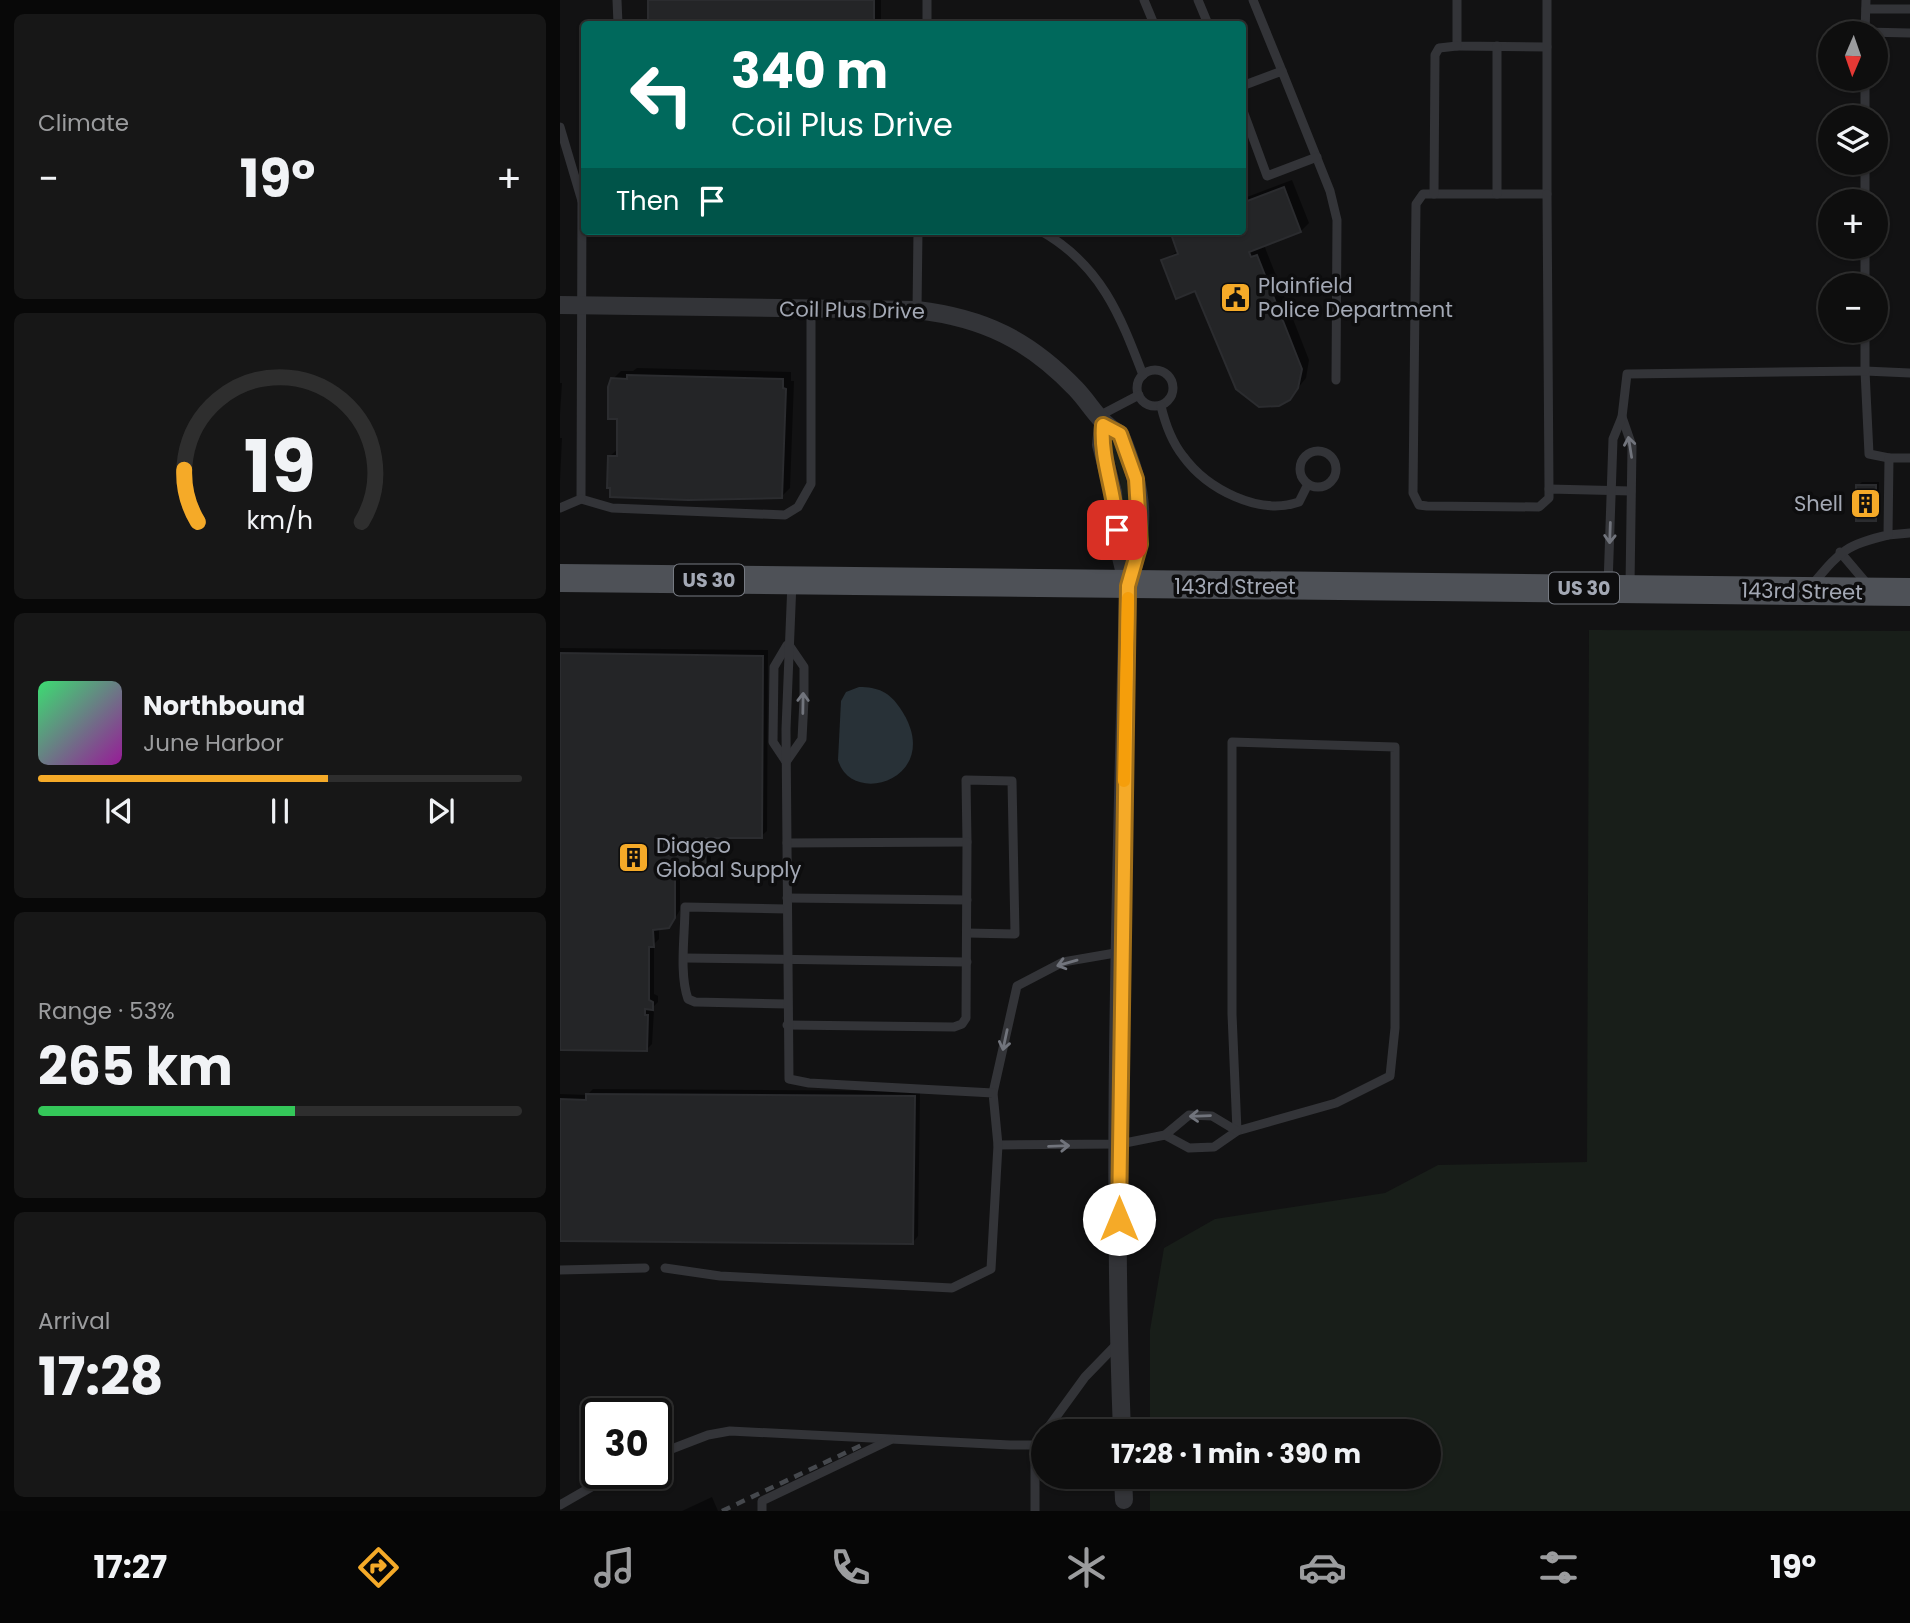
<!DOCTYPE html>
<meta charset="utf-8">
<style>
body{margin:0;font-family:Poppins,sans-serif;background:#171717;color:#f1f3f6;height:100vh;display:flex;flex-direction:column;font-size:26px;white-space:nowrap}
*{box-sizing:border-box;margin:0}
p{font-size:23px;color:#9b9c9e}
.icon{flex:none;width:38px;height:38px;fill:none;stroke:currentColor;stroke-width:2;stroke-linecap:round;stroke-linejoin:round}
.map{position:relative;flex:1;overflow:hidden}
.details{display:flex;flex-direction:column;gap:14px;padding:14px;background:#080808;width:560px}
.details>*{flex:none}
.guide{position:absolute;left:21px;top:21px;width:665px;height:214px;border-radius:7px;box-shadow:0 2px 5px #0004,0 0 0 2px #2e2e2e;background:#00695c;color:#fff;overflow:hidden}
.needle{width:46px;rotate:182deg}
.tools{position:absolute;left:1258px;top:21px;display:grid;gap:14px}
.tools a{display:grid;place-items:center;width:70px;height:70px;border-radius:50%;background:#0e0e0e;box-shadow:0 2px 5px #0004,0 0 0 2px #2e2e2e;font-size:35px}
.speed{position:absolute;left:21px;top:1398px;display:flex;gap:14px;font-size:35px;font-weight:700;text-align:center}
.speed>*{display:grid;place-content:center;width:91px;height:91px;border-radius:50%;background:#0e0e0e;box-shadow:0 2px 5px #0004,0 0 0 2px #2e2e2e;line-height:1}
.speed .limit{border:4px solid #111;border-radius:10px;background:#fff;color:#111}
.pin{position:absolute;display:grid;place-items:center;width:60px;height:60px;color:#fff;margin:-30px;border-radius:14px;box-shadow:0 4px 10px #0006}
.me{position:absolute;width:77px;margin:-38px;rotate:0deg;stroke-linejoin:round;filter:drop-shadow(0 0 5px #0008)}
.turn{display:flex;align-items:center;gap:24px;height:147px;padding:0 35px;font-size:32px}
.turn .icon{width:91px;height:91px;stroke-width:2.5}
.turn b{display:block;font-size:49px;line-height:60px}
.then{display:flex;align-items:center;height:66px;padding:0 35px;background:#0003;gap:14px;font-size:26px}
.big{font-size:52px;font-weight:700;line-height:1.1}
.details .tile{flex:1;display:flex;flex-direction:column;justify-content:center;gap:10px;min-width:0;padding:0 24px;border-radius:10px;background:#171717}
.details .dial{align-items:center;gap:0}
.dial svg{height:182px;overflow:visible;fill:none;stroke:#2e2e2e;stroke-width:7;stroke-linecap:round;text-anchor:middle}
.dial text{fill:#f1f3f6;stroke:none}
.song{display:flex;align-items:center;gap:21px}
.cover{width:84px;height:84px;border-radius:10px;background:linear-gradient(135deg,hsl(140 70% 55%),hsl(300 70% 35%))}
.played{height:7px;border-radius:4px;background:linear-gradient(90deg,#f5aa28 60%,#2e2e2e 60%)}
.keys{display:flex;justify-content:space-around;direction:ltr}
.heat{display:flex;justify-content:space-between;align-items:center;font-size:38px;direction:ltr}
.charge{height:10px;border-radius:5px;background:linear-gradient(90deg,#34c759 53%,#2e2e2e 0)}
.trip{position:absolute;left:471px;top:1419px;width:410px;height:70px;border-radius:35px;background:#0e0e0e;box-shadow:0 2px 5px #0004,0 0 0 2px #2e2e2e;font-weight:700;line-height:70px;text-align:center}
.dock{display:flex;height:112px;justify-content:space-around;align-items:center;background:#060606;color:#9b9c9e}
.dock .icon{width:49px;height:49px}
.dock .active{color:#f5aa28}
.dock b{font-size:32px;color:#f1f3f6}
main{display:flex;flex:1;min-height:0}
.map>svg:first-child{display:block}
</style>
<main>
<section class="details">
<div class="tile"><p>Climate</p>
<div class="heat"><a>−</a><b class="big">19°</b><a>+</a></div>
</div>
<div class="tile dial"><svg viewBox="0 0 100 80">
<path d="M14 69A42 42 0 1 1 86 69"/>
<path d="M14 69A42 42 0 0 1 8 46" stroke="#f5aa28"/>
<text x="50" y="56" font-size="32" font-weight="700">19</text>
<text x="50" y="72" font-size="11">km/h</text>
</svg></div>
<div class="tile">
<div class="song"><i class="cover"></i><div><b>Northbound</b><p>June Harbor</p></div></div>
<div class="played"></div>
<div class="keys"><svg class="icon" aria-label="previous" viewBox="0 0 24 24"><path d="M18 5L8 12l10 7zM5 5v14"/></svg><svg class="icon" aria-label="pause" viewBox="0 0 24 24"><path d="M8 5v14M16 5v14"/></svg><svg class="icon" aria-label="next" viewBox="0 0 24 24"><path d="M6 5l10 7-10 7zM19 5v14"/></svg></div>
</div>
<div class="tile"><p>Range · 53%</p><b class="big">265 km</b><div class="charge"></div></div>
<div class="tile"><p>Arrival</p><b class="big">17:28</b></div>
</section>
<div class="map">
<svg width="1350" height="1511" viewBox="0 0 1350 1511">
<rect width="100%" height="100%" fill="#121213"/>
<!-- green -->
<g fill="#181e19">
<path d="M551,435C567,474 575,506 570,547L559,473L547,441Z"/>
<path d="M1029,630L1350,631V1511H590V1477H868V1432L590,1431V1330L604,1248L655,1219L825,1193L878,1165L1027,1162Z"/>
</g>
<!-- water -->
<path fill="#283137" d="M299,687C318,687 329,692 340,708C387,777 292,809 278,760L281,701L286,692Z"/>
<!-- shadow -->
<g fill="#0007">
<rect x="90" y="0" width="231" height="24"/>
<path d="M732,180L749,223L741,231L704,245L749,360L746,378L729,399L636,289L603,261L619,250L611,231H682V199Z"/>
<path d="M77,368L231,372V381H234L230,488L222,496L205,499L52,495L49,457L58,449L59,417L53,379L61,371H73Z"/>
<path d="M0,383H2L0,414Z"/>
<path d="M0,438H2L0,480Z"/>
<path d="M1302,482H1319L1318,515L1315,519L1298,486Z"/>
<path d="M0,648L208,650L207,831L201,836H151V868L145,874H120V910L112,923L99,926V939L94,944V994L98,996V1002L90,1010H94L92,1044L87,1049L0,1048Z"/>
<path d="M33,1089L360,1091L358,1236L353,1242L0,1239V1094L27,1095Z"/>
<path d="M152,1497L158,1511H122Z"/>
</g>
<!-- building -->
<g fill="#242527" stroke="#2b2c2f" stroke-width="2">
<rect x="88" y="0" width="226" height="24"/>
<path d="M724,187L741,232L689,252L691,257L697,255L742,369L738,388L730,400L719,406L699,407L676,389L635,291L616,299L601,260L618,254L610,231H682V203Z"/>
<path d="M67,375L223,379V388L226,389L222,498L128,500L50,497V488H47L48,456H57V419H48V387L51,378L67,379Z"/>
<rect x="1296" y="485" width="20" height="36"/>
<path d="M0,653L203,656L202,838H145L146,876H115V918L109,928L93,930L94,947H89V1000L93,1002V1010L85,1009V1015H88L87,1051L0,1050Z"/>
<path d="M26,1094L355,1096L353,1244L0,1241V1099L26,1100Z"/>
</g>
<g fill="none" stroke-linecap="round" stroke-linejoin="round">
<!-- lane -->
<g stroke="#333438" stroke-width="9">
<path d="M57,0L58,24"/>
<path d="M584,0L594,24"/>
<path d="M638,0L648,24"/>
<path d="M693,0L722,71"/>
<path d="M897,0V46L987,47"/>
<path d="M987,0V194H863L856,204L853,493L859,505L867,506L979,507L989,498V489L1071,491"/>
<path d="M1306,9H1350"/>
<path d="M367,24V0"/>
<path d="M1305,32L1350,33"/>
<path d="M1305,33L1306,0"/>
<path d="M682,86L722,71L770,191L777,220L776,380"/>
<path d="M682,108L707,176L757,157"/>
<path d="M1305,117V79"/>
<path d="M0,127L22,201"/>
<path d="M874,194L875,55L879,48L897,46"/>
<path d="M937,194V46"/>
<path d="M987,194L989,489"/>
<path d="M24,199L22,201L21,499L52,508L225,515L238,507L251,484V308"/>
<path d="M1305,201V163"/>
<path d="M481,231C541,265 560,315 583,375"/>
<path d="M1305,285V247"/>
<path d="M357,310L358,231"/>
<circle cx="595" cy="388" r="18"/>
<path d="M601,406C605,423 612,442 623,456C647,489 699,516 739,502L748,484"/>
<path d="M537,417L579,395"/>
<path d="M1062,417L1072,446L1070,585"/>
<circle cx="758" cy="469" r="18"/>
<path d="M1329,458L1309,454L1305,371L1350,373"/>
<path d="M0,508L21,499"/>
<path d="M1328,535L1350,533"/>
<path d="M1280,552L1308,585"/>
<path d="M1048,585L1053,439L1062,417L1067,374L1305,371V331"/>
<path d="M1251,586C1280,552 1284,545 1328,535L1329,458H1350"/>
<path d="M225,760L213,742L214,667L227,645"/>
<path d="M226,762L242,739L244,700V667L229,645"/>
<path d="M227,843L407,842L406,780L452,781L455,934L407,933"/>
<path d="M227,898L407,900"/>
<path d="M125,958L407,962"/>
<path d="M227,1004L135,1002L128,999C119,973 125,935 125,907L227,909"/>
<path d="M227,1025L394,1027L402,1024L406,1018L407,842"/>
<path d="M433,1093L457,986L503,962L561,952"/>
<path d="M605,1135L629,1148L654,1147L677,1131L776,1103L830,1076L835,1028V747L672,742V1014L677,1131"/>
<path d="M438,1145L560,1144L605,1135L629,1115L652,1116L677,1131"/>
<path d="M105,1268L160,1276L392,1288L431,1269L438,1145L433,1093L249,1083L229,1079L226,729L232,582"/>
<path d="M0,1270L85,1268"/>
<path d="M485,1432L525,1377L557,1344"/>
<path d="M475,1445V1511"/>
<path d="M96,1455L148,1435L170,1431L450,1445H475L483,1434"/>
<path d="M0,1505L54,1474"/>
<path d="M202,1511V1501L330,1440"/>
</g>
<!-- street -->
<g stroke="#333438" stroke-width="18">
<path d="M0,305L357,310C424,318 469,340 516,389C532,406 539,423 560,434C585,491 586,527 568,586"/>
<path d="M543,425L541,445L553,492L558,545L568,586C562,867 551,1150 562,1432"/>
<path d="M563,1477L564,1500"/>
</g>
<!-- primary -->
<path stroke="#4e5157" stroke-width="28" d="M0,578L1350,592"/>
<!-- rail -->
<path stroke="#45484d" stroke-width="4.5" stroke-dasharray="9 7" stroke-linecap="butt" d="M162,1511L302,1445"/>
</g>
<!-- one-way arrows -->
<defs><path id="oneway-shaft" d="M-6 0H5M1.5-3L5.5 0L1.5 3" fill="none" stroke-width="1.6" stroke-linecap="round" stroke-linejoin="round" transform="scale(1.75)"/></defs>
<g stroke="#71747c">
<use href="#oneway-shaft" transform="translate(1070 447) rotate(-99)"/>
<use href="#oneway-shaft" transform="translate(1050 533) rotate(92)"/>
<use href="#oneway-shaft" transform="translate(243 703) rotate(-89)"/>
<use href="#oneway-shaft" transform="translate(507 963) rotate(164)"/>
<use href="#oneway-shaft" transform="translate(445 1040) rotate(102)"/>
<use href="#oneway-shaft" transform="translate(640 1116) rotate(178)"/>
<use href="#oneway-shaft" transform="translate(499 1146) rotate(-2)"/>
</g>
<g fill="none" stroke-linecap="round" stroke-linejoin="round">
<defs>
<path id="route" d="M557,530C556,494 540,460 543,425L560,434L576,479L580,544L568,586L559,1219"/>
</defs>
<!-- route casing -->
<use href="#route" stroke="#9f6e1a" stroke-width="18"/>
<!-- route -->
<use href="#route" stroke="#f5aa28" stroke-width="12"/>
<!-- slow -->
<path stroke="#f59e0b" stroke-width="12" d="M564,781L568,598"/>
</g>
<!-- icons -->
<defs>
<symbol id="civic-square" viewBox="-11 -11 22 22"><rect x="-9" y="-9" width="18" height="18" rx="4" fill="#f5aa28" stroke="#0d0d0e"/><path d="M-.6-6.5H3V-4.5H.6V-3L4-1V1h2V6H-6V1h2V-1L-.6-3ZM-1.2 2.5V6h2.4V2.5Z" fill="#111"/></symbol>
<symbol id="building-square" viewBox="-11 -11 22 22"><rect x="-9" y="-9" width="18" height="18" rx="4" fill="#f5aa28" stroke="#0d0d0e"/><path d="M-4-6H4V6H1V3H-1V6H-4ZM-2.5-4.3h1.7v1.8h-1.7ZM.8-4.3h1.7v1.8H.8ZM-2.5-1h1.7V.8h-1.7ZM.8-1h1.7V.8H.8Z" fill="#111"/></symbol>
</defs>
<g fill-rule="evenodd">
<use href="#civic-square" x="658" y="280" width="35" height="35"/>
<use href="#building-square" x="1288" y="486" width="35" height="35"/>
<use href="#building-square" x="56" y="840" width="35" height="35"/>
</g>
<g text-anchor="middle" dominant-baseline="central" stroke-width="7" stroke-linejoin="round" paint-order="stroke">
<!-- shield labels -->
<g fill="#0d0d0e" stroke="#767a82" stroke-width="2">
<rect x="114" y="564.5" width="70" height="31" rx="5"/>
<rect x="989" y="572.5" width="70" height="31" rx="5"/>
</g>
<g font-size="19" font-weight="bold" fill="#a3a8b4">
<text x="149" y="580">US 30</text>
<text x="1024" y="588">US 30</text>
</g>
<!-- poi labels -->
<g font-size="21" fill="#a3a8b4" stroke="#0d0d0e" text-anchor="start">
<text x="698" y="285">Plainfield<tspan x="698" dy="24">Police Department</tspan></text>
<text x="1283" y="503" text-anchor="end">Shell</text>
<text x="96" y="845">Diageo<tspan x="96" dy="24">Global Supply</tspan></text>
</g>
<!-- street labels -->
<g font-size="21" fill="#a3a8b4" stroke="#0d0d0e">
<text transform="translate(292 310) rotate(1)">Coil Plus Drive</text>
<text x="675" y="586">143rd Street</text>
<text transform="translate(1242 591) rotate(1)">143rd Street</text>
</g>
</g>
</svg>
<div class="tools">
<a><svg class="needle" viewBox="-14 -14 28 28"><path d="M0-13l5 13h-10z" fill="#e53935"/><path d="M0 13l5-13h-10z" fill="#9b9c9e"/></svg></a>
<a><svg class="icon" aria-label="layers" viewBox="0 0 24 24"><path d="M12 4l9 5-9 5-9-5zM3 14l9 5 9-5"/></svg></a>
<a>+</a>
<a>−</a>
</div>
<div class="speed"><div class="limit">30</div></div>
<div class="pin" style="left:557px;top:530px;background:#d93025"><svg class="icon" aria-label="arrive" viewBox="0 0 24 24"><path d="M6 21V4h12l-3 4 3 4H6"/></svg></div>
<svg class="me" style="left:559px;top:1219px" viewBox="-20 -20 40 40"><circle r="19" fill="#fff"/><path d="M0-13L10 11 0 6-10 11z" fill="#f5aa28"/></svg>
<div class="trip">17:28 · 1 min · 390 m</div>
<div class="guide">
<div class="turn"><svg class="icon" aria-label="left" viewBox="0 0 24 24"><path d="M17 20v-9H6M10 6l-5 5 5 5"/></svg><div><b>340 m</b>Coil Plus Drive</div></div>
<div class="then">Then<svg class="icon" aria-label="arrive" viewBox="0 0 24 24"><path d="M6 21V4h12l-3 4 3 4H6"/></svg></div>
</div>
</div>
</main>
<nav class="dock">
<b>17:27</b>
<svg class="icon active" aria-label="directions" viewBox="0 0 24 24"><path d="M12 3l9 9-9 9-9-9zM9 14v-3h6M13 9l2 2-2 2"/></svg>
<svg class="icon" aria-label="music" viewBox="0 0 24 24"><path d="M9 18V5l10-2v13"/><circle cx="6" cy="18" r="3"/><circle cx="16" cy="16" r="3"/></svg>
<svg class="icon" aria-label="phone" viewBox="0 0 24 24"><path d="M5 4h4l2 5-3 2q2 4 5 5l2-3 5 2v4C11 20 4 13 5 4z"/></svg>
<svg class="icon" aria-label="climate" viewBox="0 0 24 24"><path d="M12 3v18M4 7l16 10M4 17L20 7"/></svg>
<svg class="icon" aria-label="car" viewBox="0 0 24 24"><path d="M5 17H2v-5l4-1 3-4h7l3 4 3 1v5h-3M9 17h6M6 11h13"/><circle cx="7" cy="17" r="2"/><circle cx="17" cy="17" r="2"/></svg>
<svg class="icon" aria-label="filters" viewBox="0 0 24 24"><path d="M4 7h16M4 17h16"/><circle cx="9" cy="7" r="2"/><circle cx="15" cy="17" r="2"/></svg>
<b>19°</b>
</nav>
